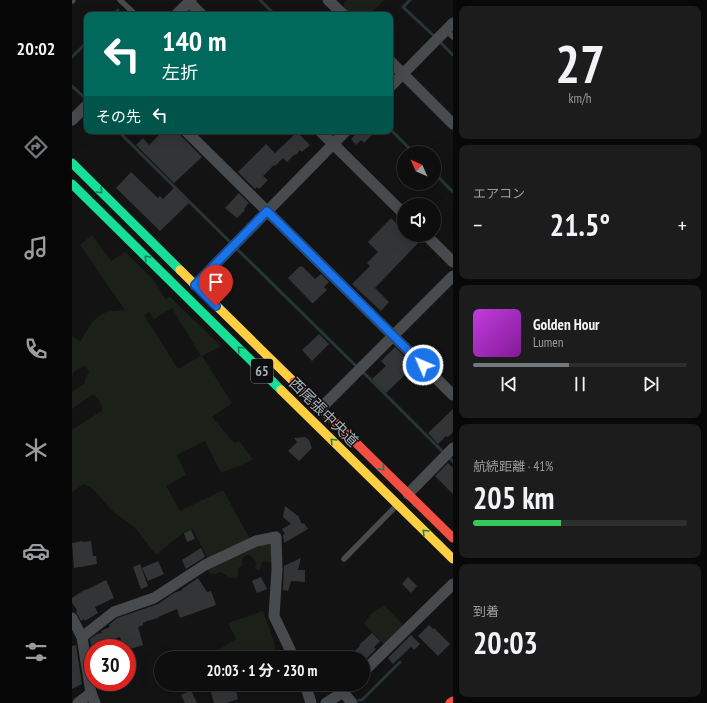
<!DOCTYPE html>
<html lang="ja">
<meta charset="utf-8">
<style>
body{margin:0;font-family:"PT Sans Narrow","Noto Sans JP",sans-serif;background:#1c1c1d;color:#f1f3f6;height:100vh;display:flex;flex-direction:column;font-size:15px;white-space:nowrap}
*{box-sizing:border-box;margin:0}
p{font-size:13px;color:#9b9c9e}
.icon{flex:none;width:22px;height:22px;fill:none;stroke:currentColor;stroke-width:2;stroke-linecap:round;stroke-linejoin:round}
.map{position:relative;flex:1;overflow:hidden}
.panel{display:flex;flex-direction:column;gap:6px;padding:6px;background:#080808;width:254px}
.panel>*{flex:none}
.banner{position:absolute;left:12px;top:12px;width:309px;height:122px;border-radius:8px;box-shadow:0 4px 16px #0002,0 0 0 1px #2e2e2f;background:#00695c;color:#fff;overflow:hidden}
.needle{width:26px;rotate:315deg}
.controls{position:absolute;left:325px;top:146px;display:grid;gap:8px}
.controls a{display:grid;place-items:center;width:44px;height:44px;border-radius:50%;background:#0e0e0f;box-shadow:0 4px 16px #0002,0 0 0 1px #2e2e2f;font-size:20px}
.speed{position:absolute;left:12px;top:639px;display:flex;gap:8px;font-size:20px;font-weight:700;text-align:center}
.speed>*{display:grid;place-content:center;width:52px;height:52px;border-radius:50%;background:#0e0e0f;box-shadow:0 4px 16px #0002,0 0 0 1px #2e2e2f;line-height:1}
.speed .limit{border:6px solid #d22;background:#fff;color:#111}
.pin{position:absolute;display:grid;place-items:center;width:34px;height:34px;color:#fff;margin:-41px -17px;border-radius:50% 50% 50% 0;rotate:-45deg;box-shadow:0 0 4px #0007}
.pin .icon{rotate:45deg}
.me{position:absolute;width:44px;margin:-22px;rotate:315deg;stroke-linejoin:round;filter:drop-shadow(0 0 3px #0008)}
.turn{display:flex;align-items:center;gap:14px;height:84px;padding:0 12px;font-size:18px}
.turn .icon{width:52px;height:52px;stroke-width:2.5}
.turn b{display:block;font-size:28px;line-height:34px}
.then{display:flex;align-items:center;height:38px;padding:0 12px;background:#0003;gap:8px;font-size:15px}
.big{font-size:30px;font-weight:700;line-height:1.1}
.panel .widget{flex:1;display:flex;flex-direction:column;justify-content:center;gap:6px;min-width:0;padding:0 14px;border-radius:8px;background:#1c1c1d}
.panel .dial{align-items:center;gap:0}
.dial b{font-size:52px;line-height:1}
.song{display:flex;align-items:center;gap:12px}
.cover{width:48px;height:48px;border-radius:6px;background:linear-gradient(135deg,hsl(290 70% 55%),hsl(290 70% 35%))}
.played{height:4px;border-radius:2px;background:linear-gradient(90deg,#71797d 45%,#2e2e2f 45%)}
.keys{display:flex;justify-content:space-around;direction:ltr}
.heat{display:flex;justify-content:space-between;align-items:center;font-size:22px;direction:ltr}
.charge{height:6px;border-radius:3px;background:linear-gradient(90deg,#34c759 41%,#2e2e2f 0)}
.trip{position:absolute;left:82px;top:651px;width:216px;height:40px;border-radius:20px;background:#0e0e0f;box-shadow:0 4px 16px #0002,0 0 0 1px #2e2e2f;font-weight:700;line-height:40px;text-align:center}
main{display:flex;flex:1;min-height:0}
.dock{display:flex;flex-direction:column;width:72px;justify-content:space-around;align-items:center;background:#060606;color:#9b9c9e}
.dock .icon{width:28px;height:28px}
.dock .active{color:#71797d}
.dock b{font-size:18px;color:#f1f3f6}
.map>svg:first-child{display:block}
</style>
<main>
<nav class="dock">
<b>20:02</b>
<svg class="icon active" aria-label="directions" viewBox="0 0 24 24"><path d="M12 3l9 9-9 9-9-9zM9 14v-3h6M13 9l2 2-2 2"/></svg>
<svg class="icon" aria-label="music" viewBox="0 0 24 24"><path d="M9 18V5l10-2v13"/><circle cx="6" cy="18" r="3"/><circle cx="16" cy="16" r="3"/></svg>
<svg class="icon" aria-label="phone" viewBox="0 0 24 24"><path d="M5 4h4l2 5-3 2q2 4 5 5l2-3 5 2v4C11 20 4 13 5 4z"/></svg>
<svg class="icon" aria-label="climate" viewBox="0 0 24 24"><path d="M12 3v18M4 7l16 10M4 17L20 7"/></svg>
<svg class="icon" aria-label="car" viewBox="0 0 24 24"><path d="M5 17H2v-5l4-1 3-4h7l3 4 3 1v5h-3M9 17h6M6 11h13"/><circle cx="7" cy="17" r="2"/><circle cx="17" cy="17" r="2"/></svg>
<svg class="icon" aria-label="filters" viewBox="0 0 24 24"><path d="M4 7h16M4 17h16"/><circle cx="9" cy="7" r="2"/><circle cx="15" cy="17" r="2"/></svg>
</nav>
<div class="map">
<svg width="381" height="703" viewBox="0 0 381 703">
<rect width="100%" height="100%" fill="#131314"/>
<!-- green -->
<g fill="#1b2119" fill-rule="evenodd">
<path d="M275,0H312L297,15H279L272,8V3Z"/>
<path d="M20,235L39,261L53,252L80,278L94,300L98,297L149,346L130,356L160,403L140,417L162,443L167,441L181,460L149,473L133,441L105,455L114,475L94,486L108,511L151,490L179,541L137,561L121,529L112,532L84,555C77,547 71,536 63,528C57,522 50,519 43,513C32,504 26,490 12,484L0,492V430L31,410L28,402L21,394L0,409V392L13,383V379L17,373L14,366H11L2,372L0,378V336L8,342C14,332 20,320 30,314C37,310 46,311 53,310L8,245ZM100,308L129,356L106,369L72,315L77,312L82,319Z"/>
<path d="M199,542L202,560L197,563L193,561L190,562L188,570H185L183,568L184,562L178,555C171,554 169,560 170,566L166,568V577C156,580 157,577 149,572L143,574H138L135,568L184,545Z"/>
<path d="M312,605L332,626L313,645L292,624L299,614Z"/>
<path d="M191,611L202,642L205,658H133L164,639L156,623Z"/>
</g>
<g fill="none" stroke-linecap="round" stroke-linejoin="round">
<!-- stream -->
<g stroke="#263536" stroke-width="3">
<path d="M188,0L203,15"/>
<path d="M338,0L331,7L361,35"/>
<path d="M41,15L46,10"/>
<path d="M368,42L381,55"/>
<path d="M0,57L15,42"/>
<path d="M0,86L14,99"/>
<path d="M318,129L342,153"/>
<path d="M46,131L158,242"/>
<path d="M362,173L381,192"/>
<path d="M165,249L284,366"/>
<path d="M292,373L370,451"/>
<path d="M378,458L381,462"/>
<path d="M287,700H290L328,662"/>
</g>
</g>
<!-- building -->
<g fill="#323435">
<path d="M91,131H107L109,136L130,157L102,183L64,145L71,138L77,145Z"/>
<path d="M281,131H304L292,143L289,140L284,145L279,139L284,134Z"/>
<path d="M225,132L238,145L230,152L228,150L224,155L223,154L215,162L211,158L203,166L202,165L191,176L196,180L187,189L185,187L183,189L166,172L194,144L203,153Z"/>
<path d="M59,172L86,198L88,196L91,199L102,188L117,203L88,231L44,188Z"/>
<path d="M167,193L177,203L172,209L173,210L165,218L153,208Z"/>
<path d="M319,218L332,231V235H337L346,243L303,288L317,302L309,311L280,284L298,266L295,263L306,252L296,242Z"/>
<path d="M228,266L229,267L230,266L243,279L249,274L257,282L252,287L255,290L241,303H240L216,278Z"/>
<path d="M247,334L257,344L240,361L230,350Z"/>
<path d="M323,347L350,374L344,380L336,372L314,393L300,379L314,366L309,361Z"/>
<path d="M381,409V432L376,437L374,436L366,444L356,433Z"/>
<path d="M233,437L237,440L240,448L227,461L226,460L216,451L225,442L222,438Z"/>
<path d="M376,463L381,468V494L363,476Z"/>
<path d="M213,506L226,516L230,524L232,523L236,529L212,543L211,535L213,534L210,529L219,524L211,517Z"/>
<path d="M119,530L123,539L115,542L112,533Z"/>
<path d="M11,541V542L19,541L21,556H24L25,564L2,568L0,543Z"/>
<path d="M129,548L133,557L114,569L110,560Z"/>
<path d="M229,558L226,570H233V582L219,581L216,591L211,590L212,566Z"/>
<path d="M86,561L92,574L76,581L70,568Z"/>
<path d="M68,564L76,586L69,589L61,567Z"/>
<path d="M189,577L195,589L185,593L180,581Z"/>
<path d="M336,577L345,586L339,593L330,584Z"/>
<path d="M126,578L135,592L139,591L144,605L108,618L105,609L86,617V618L75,621L71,623V625L66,627L71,645L55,650V648H51L48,637L31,642L32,648H21V661L18,639L25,634L30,633L29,631L38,627L37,625L45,618L86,604L102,593L110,590V589Z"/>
<path d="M34,580L42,598L23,607L26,613L13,621L12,619L9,621L4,612L5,610L0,603V598L14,589V590Z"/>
<path d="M357,625L361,629L362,628L378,644L366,656L346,636Z"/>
<path d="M300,633L308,641L302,647L304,649L291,662V658H275L288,646L287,645Z"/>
<path d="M339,635L348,644L342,650L339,647L321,664L316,658Z"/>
<path d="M4,645L10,684L0,689V646Z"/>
<path d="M163,685L166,699L155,703H142L139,692Z"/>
<path d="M119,690L125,703H113L109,695Z"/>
</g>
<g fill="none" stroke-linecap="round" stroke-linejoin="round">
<!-- lane -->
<g stroke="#474b4d" stroke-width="5.5">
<path d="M48,0L64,15"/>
<path d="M0,1L1,0"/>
<path d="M374,30L381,37"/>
<path d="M272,559L325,505"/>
</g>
<!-- street -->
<g stroke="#474b4d" stroke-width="11">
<path d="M256,0L272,15"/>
<path d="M117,2L130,15"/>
<path d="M104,15L119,0"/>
<path d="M318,61L381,124"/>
<path d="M318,87L381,23"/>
<path d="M0,120L15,105"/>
<path d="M114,131L381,395"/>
<path d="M248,131L332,214"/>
<path d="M354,235L381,262"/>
<path d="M123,285L274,131"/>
<path d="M248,409L381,276"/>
<path d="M336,494L381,448"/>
<path d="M0,618L10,637"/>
<path d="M291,672L381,584"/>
<path d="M233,684L239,703"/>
<path d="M271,692L280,703"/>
<path d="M19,693L23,703"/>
<path d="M6,703L19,693L10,637L42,612L82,598L133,565L184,541L204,537L205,570L202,616L222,658"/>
<path d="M254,703L271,692L279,684"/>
</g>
<!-- fast -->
<g stroke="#16e098" stroke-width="9">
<path d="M0,163L108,270"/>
<path d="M0,184L209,390"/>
</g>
<!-- slow -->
<g stroke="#ffcf43" stroke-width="9">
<path d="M108,270L222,382"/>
<path d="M209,390L381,559"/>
</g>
<!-- jam -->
<g stroke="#f24e42" stroke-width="9">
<path d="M222,382L381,538"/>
<path d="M378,703L381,701"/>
</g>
</g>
<!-- one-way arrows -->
<defs><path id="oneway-chevron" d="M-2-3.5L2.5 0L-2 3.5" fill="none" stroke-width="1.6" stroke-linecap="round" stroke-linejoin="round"/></defs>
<g stroke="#12825a">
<use href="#oneway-chevron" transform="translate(28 191) rotate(45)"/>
<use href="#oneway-chevron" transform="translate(75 258) rotate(-135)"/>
<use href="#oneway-chevron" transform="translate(168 349) rotate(-135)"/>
<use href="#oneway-chevron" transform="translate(261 441) rotate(-135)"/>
<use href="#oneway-chevron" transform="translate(310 468) rotate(45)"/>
<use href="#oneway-chevron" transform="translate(353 532) rotate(-135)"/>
</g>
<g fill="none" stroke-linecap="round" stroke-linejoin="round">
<defs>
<path id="route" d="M144,306L123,285L195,211L351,365"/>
</defs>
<!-- route casing -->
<use href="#route" stroke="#114b97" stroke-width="10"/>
<!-- route -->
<use href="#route" stroke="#1a73e8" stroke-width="7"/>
</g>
<g text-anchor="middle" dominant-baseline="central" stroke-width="3" stroke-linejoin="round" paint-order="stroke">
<!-- shield labels -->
<rect fill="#0e0e0f" stroke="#767f84" stroke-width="1" x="179" y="359" width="22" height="24" rx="3"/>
<g font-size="14" font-weight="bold" fill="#a3b0b6">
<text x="190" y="371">65</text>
</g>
<!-- street labels -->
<g font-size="15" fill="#a3b0b6" stroke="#0e0e0f">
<text transform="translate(252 412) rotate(45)">西尾張中央道</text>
</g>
</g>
</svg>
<div class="controls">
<a><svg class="needle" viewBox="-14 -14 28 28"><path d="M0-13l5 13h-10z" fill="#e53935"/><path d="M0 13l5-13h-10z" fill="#9b9c9e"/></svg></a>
<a><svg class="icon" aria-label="sound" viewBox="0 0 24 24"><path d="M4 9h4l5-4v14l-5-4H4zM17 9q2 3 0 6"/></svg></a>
</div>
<div class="speed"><div class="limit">30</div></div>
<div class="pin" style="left:144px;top:306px;background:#d93025"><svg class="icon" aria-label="arrive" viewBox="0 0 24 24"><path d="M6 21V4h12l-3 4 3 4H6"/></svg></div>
<svg class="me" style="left:351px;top:365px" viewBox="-20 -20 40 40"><circle r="17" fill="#1a73e8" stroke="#fff" stroke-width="3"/><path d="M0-11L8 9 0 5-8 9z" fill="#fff"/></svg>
<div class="trip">20:03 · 1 分 · 230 m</div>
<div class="banner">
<div class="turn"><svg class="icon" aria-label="left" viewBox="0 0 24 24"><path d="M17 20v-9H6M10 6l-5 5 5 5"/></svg><div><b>140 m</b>左折</div></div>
<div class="then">その先<svg class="icon" aria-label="left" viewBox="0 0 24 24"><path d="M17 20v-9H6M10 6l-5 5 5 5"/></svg></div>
</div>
</div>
<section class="panel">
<div class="widget dial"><b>27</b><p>km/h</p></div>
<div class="widget"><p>エアコン</p>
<div class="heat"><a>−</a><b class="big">21.5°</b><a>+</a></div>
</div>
<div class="widget">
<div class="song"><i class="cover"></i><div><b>Golden Hour</b><p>Lumen</p></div></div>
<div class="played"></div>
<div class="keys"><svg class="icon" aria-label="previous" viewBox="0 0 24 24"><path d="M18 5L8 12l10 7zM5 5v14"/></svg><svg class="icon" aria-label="pause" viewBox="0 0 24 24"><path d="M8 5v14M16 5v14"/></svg><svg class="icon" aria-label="next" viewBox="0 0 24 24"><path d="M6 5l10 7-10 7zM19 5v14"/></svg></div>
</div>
<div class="widget"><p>航続距離 · 41%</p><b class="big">205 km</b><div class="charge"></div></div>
<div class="widget"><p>到着</p><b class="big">20:03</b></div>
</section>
</main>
